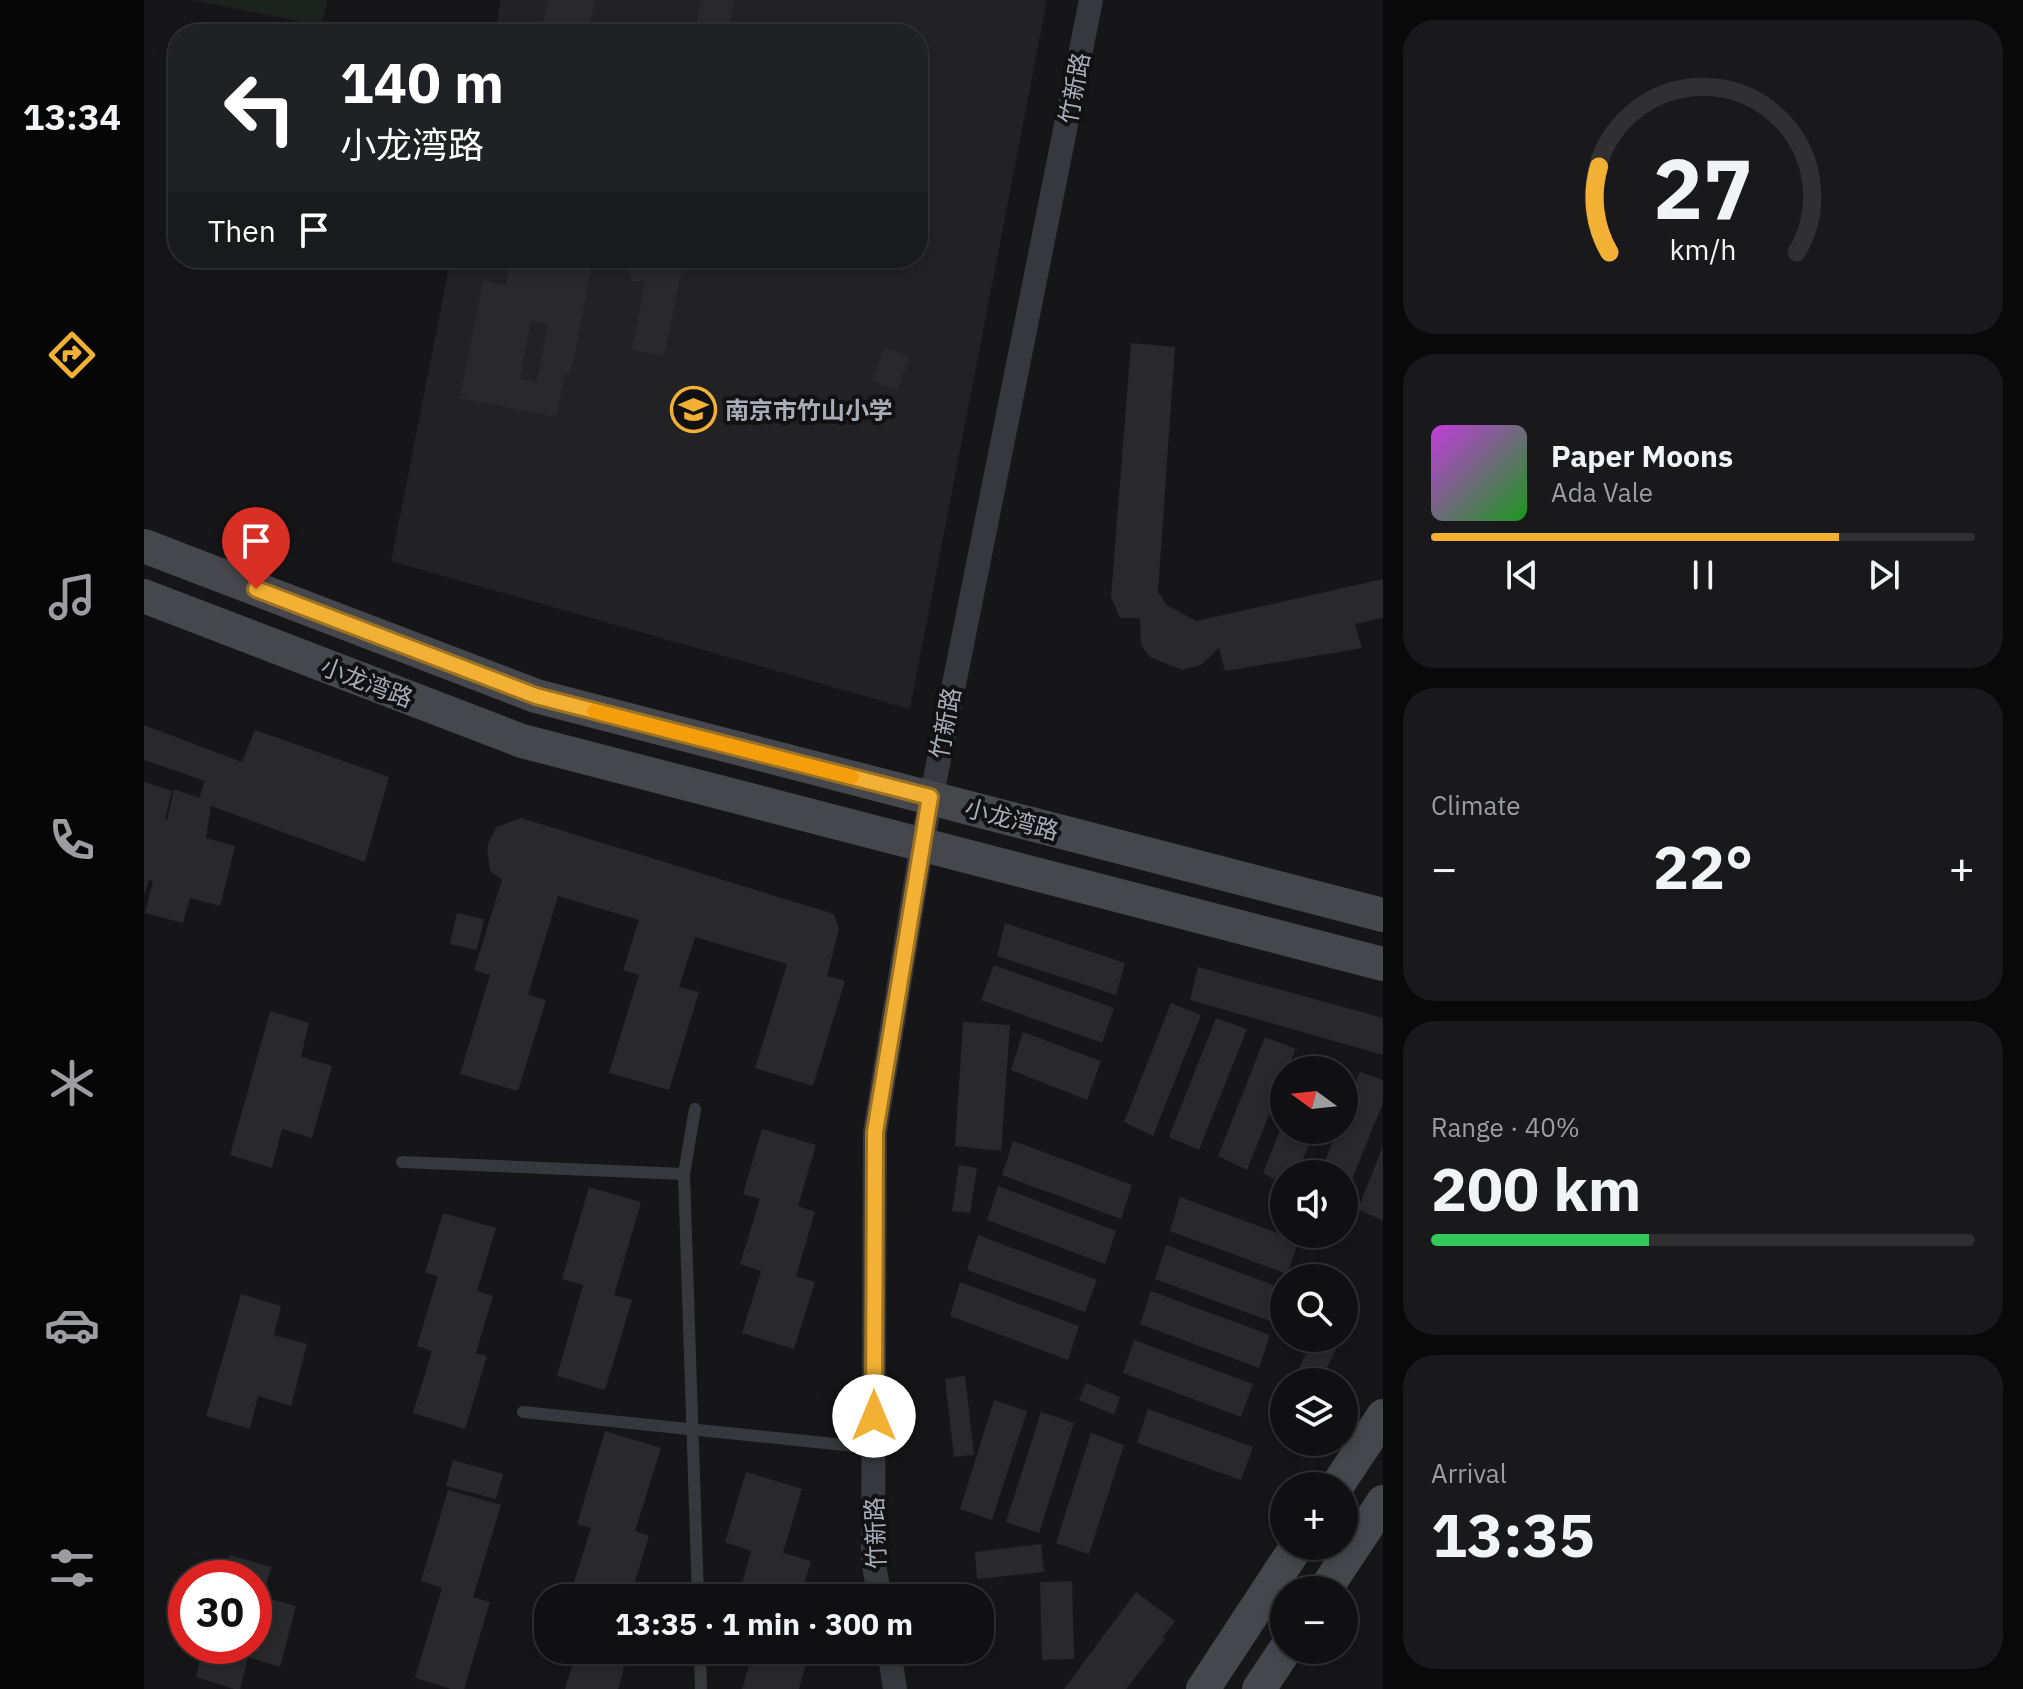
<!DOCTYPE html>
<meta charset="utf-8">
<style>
body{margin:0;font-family:"IBM Plex Sans","Noto Sans SC",sans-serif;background:#19191b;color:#f1f3f6;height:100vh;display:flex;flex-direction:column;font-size:30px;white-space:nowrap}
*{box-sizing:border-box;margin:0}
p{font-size:26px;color:#9c9d9f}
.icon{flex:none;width:44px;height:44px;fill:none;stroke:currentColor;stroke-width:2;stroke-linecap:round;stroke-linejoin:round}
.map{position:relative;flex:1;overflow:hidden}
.drawer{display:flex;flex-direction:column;gap:20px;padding:20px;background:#09090a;width:640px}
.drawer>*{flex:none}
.top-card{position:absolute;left:24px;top:24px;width:760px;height:244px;border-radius:32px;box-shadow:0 4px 12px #0003,0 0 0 2px #303032;background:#202124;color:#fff;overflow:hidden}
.needle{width:52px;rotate:285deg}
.fabs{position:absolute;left:1126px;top:1056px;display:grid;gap:16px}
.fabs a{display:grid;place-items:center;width:88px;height:88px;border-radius:50%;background:#101012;box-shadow:0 4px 12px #0003,0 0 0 2px #303032;font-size:40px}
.speed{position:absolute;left:24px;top:1560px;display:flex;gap:16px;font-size:40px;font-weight:700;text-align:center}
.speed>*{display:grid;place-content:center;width:104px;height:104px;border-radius:50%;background:#101012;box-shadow:0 4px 12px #0003,0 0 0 2px #303032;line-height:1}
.speed .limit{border:12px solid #d22;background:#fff;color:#111}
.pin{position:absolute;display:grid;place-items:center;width:68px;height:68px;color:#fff;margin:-82px -34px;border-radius:50% 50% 50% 0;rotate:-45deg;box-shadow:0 0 8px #0007}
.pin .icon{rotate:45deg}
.me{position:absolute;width:88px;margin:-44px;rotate:0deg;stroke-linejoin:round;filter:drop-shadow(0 0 6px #0008)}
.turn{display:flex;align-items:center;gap:28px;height:168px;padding:0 40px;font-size:36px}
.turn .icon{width:104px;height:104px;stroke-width:2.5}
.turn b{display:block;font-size:56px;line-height:68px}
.then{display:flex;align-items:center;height:76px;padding:0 40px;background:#0003;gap:16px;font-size:30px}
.big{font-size:60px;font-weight:700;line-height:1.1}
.drawer .card{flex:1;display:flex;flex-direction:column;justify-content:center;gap:12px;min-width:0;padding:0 28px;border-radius:32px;background:#19191b}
.drawer .dial{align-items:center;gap:0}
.dial svg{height:208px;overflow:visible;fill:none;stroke:#303032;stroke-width:7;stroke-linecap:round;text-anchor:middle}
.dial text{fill:#f1f3f6;stroke:none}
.song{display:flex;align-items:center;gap:24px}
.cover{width:96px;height:96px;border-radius:12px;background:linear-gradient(135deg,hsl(290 70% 55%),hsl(120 70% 35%))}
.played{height:8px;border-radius:4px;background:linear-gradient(90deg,#f2b134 75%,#303032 75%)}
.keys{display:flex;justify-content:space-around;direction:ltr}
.heat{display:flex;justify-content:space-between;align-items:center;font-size:44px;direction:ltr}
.charge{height:12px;border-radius:6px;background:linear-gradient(90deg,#34c759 40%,#303032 0)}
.trip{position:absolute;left:390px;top:1584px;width:460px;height:80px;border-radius:32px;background:#101012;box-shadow:0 4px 12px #0003,0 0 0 2px #303032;font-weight:700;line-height:80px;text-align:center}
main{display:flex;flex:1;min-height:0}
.menu{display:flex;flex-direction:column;width:144px;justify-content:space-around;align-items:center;background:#060607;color:#9c9d9f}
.menu .icon{width:56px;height:56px}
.menu .selected{color:#f2b134}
.menu b{font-size:36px;color:#f1f3f6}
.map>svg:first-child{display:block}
</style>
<main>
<nav class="menu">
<b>13:34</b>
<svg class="icon selected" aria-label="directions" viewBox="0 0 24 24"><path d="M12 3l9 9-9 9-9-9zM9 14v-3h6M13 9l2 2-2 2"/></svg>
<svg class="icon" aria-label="music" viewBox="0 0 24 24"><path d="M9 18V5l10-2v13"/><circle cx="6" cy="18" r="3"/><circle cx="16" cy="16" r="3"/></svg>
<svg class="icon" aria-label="phone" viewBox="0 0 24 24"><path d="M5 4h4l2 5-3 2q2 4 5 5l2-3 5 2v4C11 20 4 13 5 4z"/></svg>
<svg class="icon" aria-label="climate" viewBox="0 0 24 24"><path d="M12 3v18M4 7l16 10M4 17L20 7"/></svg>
<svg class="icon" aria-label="car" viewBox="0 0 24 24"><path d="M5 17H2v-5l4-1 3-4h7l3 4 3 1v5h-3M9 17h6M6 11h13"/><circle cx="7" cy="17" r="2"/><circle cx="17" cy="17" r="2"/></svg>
<svg class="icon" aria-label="filters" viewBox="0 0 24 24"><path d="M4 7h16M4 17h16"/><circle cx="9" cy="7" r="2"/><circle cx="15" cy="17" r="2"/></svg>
</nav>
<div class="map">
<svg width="1239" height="1689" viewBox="0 0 1239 1689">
<rect width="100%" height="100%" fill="#161618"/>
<!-- built -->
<path fill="#222225" d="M357,0H903L766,709L247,561L307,258H774V34H351Z"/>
<!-- green -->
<path fill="#1c231d" d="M49,0H183L178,26Z"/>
<!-- building -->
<g fill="#29292c" fill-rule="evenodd">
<path d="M404,0H451L444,34H397Z"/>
<path d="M557,0H590L584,34H550Z"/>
<path d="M269,258H292L291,269L268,265Z"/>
<path d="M368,258H400L398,268L403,269L406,258H449L431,354L425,375L421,373L412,417L316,398L339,281L362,285ZM387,321L404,324L393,382L376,378Z"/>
<path d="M486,258H504L505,265L506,258H540L520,356L488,350L501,281L487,282Z"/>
<path d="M987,343L1031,347L1014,592L1023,605L1052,621L1239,579V618L1211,624L1218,648L1081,671L1075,648L1057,665L1038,670L1006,657L997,645L996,618H976L967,597Z"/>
<path d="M740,347L766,357L753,391L728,381Z"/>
<path d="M0,725L98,762L111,730L245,777L221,862L67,806L62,838L91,846L76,906L46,898L39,923L1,913L9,881L5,880L0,895V782L28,791L21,820H23L30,789L55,798L61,781L0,760Z"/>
<path d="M377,818L690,914L695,929L683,976L701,981L669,1086L611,1068L643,964L551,937L535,987L555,992L525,1090L465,1073L495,975L479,970L495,920L414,896L384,995L402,1000L374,1091L316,1074L346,975L330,970L358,880L346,871L343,847L352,827Z"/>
<path d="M313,913L340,919L333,950L306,944Z"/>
<path d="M861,923L981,963L972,995L853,956Z"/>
<path d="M850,965L970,1008L958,1043L837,1000Z"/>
<path d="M1054,967L1239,1018V1055L1046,1000Z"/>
<path d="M1027,1003L1057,1015L1009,1136L980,1122Z"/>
<path d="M126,1011L165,1023L157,1057L188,1066L168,1138L138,1129L128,1168L86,1155Z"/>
<path d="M1072,1018L1103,1029L1055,1150L1025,1137Z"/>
<path d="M819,1022L866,1025L857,1151L811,1146Z"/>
<path d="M879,1032L957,1061L943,1100L867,1070Z"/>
<path d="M1121,1037L1152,1049L1143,1070H1140V1078L1103,1170L1074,1156Z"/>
<path d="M1166,1055L1197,1066L1195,1070H1160Z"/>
<path d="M1216,1072L1239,1080V1103L1200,1199V1174H1176L1193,1130H1200V1113Z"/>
<path d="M1140,1120V1130H1171L1153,1174H1140V1184L1119,1173Z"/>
<path d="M618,1129L672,1145L654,1206L671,1212L652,1276L671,1282L650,1349L598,1333L617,1271L596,1264L616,1199L599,1194Z"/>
<path d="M869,1141L988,1185L977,1219L858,1175Z"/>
<path d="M1239,1146V1221L1214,1209Z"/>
<path d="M815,1165L833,1168L826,1213L808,1211Z"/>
<path d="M854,1186L972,1231L961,1264L843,1220Z"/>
<path d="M445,1187L497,1202L470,1295L488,1300L461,1390L413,1376L439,1285L418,1279Z"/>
<path d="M1036,1197L1155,1241L1143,1274L1026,1231Z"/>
<path d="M299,1213L352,1228L333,1291L349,1296L332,1353L343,1356L321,1429L269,1413L288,1351L273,1346L294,1276L281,1273Z"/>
<path d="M834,1235L953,1280L941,1312L823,1270Z"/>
<path d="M1022,1245L1140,1289L1129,1322L1011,1279Z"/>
<path d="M816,1282L935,1326L924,1360L806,1316Z"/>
<path d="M1007,1291L1126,1335L1115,1368L996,1324Z"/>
<path d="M97,1294L137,1306L130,1335L163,1344L147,1406L114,1396L106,1429L62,1416Z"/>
<path d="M1200,1298L1213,1305L1200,1332Z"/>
<path d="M1170,1338H1197L1176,1382H1148Z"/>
<path d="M990,1340L1109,1384L1097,1417L979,1373Z"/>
<path d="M821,1376L830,1455L810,1457L801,1379Z"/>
<path d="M942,1383L976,1397L970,1415L935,1400Z"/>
<path d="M850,1400L883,1411L848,1520L816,1509Z"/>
<path d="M1004,1409L1109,1447L1097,1480L993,1443Z"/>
<path d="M897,1412L930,1423L895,1533L862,1522Z"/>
<path d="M461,1431L517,1448L491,1531L505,1536L486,1598H425L447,1528L433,1524Z"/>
<path d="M947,1433L980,1445L945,1554L912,1543Z"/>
<path d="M309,1460L359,1474L352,1499L302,1486Z"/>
<path d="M602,1472L658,1489L639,1553L667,1561L656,1598H594L607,1551L581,1542Z"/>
<path d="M304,1490L357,1505L329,1597L346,1602L320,1689H307L271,1678L298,1588L277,1581Z"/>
<path d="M897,1544L900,1572L833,1579L831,1552Z"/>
<path d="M86,1555L127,1567L119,1597L152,1606L136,1667L104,1657L96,1689H90L52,1677L60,1646H110V1578H80Z"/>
<path d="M928,1581L930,1659L898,1660L896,1582Z"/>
<path d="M992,1592L1031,1621L1019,1637L1021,1639L982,1689H920Z"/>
<path d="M433,1650H485L474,1689H421Z"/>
<path d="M610,1650H666L655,1689H598Z"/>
</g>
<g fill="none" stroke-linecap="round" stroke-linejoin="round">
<!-- service -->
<g stroke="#37383d" stroke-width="12">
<path d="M551,1109L540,1174L554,1598"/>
<path d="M258,1162L540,1174"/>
<path d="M379,1412L730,1448"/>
<path d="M556,1650L557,1689"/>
</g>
<!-- minor -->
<g stroke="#37383d" stroke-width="24">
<path d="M736,1598L729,1560L731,1132L778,844L947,0"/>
<path d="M745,1650L751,1689"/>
</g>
<!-- secondary -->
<g stroke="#45474d" stroke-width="34">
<path d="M0,546L392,696L1239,915"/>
<path d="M0,596L378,741L1239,964"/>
<path d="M1193,1486L1239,1416"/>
<path d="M1181,1590L1239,1502"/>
<path d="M1059,1689L1153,1546"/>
<path d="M1115,1689L1141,1650"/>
</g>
</g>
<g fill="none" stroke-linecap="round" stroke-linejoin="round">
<defs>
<path id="route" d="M112,589L392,696L786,797L731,1132L730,1416"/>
</defs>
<!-- route casing -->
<use href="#route" stroke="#9d7322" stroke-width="20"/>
<!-- route -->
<use href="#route" stroke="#f2b134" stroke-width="14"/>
<!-- slow -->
<path stroke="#f59e0b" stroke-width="14" d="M450,711L708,777"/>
</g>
<!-- icons -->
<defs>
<symbol id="school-ring" viewBox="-11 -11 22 22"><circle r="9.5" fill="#111113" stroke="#f2b134" stroke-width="1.5"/><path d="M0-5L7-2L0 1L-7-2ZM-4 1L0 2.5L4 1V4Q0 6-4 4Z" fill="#f2b134"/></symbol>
</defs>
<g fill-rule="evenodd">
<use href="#school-ring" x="524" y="384" width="51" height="51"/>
</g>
<g text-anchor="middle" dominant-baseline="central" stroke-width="8" stroke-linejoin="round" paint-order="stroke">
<!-- street labels -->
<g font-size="24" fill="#a8adb8" stroke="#111113">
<text transform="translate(930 88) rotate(-79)">竹新路</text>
<text transform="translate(223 682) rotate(21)">小龙湾路</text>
<text transform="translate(801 723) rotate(-79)">竹新路</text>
<text transform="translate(868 819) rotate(15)">小龙湾路</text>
<text transform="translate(731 1533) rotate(-92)">竹新路</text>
</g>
<!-- poi labels -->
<g font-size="24" font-weight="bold" fill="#a8adb8" stroke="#111113" text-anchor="start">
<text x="581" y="410">南京市竹山小学</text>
</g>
</g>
</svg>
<div class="fabs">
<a><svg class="needle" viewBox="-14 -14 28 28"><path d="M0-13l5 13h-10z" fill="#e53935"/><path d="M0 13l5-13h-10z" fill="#9c9d9f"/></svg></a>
<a><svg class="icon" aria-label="sound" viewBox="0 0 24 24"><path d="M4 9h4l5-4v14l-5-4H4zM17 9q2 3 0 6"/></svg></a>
<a><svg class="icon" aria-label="search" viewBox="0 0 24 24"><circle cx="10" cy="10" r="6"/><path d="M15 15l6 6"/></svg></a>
<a><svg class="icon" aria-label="layers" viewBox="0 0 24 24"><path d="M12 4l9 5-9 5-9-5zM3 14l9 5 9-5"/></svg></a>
<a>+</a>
<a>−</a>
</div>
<div class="speed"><div class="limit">30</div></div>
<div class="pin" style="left:112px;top:589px;background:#d93025"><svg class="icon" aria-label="arrive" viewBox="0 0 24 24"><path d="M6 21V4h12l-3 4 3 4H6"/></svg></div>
<svg class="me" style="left:730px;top:1416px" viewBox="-20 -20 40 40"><circle r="19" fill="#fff"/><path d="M0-13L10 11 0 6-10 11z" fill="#f2b134"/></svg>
<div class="trip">13:35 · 1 min · 300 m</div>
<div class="top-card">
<div class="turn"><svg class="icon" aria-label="left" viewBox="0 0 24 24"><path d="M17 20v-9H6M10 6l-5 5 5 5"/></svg><div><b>140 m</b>小龙湾路</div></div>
<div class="then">Then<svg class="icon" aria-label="arrive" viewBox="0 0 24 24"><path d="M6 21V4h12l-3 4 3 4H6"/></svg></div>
</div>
</div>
<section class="drawer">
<div class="card dial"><svg viewBox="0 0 100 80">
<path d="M14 69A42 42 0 1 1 86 69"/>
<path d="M14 69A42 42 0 0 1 10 36" stroke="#f2b134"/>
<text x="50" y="56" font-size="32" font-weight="700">27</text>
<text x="50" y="72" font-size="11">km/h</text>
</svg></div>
<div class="card">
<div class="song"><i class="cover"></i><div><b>Paper Moons</b><p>Ada Vale</p></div></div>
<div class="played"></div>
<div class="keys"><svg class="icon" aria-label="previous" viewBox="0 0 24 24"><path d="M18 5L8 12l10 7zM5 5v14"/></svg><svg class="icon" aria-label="pause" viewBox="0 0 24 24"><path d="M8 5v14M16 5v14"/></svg><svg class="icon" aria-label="next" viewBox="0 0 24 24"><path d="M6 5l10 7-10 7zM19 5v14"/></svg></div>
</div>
<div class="card"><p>Climate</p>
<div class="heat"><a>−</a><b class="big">22°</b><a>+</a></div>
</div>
<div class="card"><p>Range · 40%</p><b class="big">200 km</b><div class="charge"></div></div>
<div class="card"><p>Arrival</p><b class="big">13:35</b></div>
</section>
</main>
